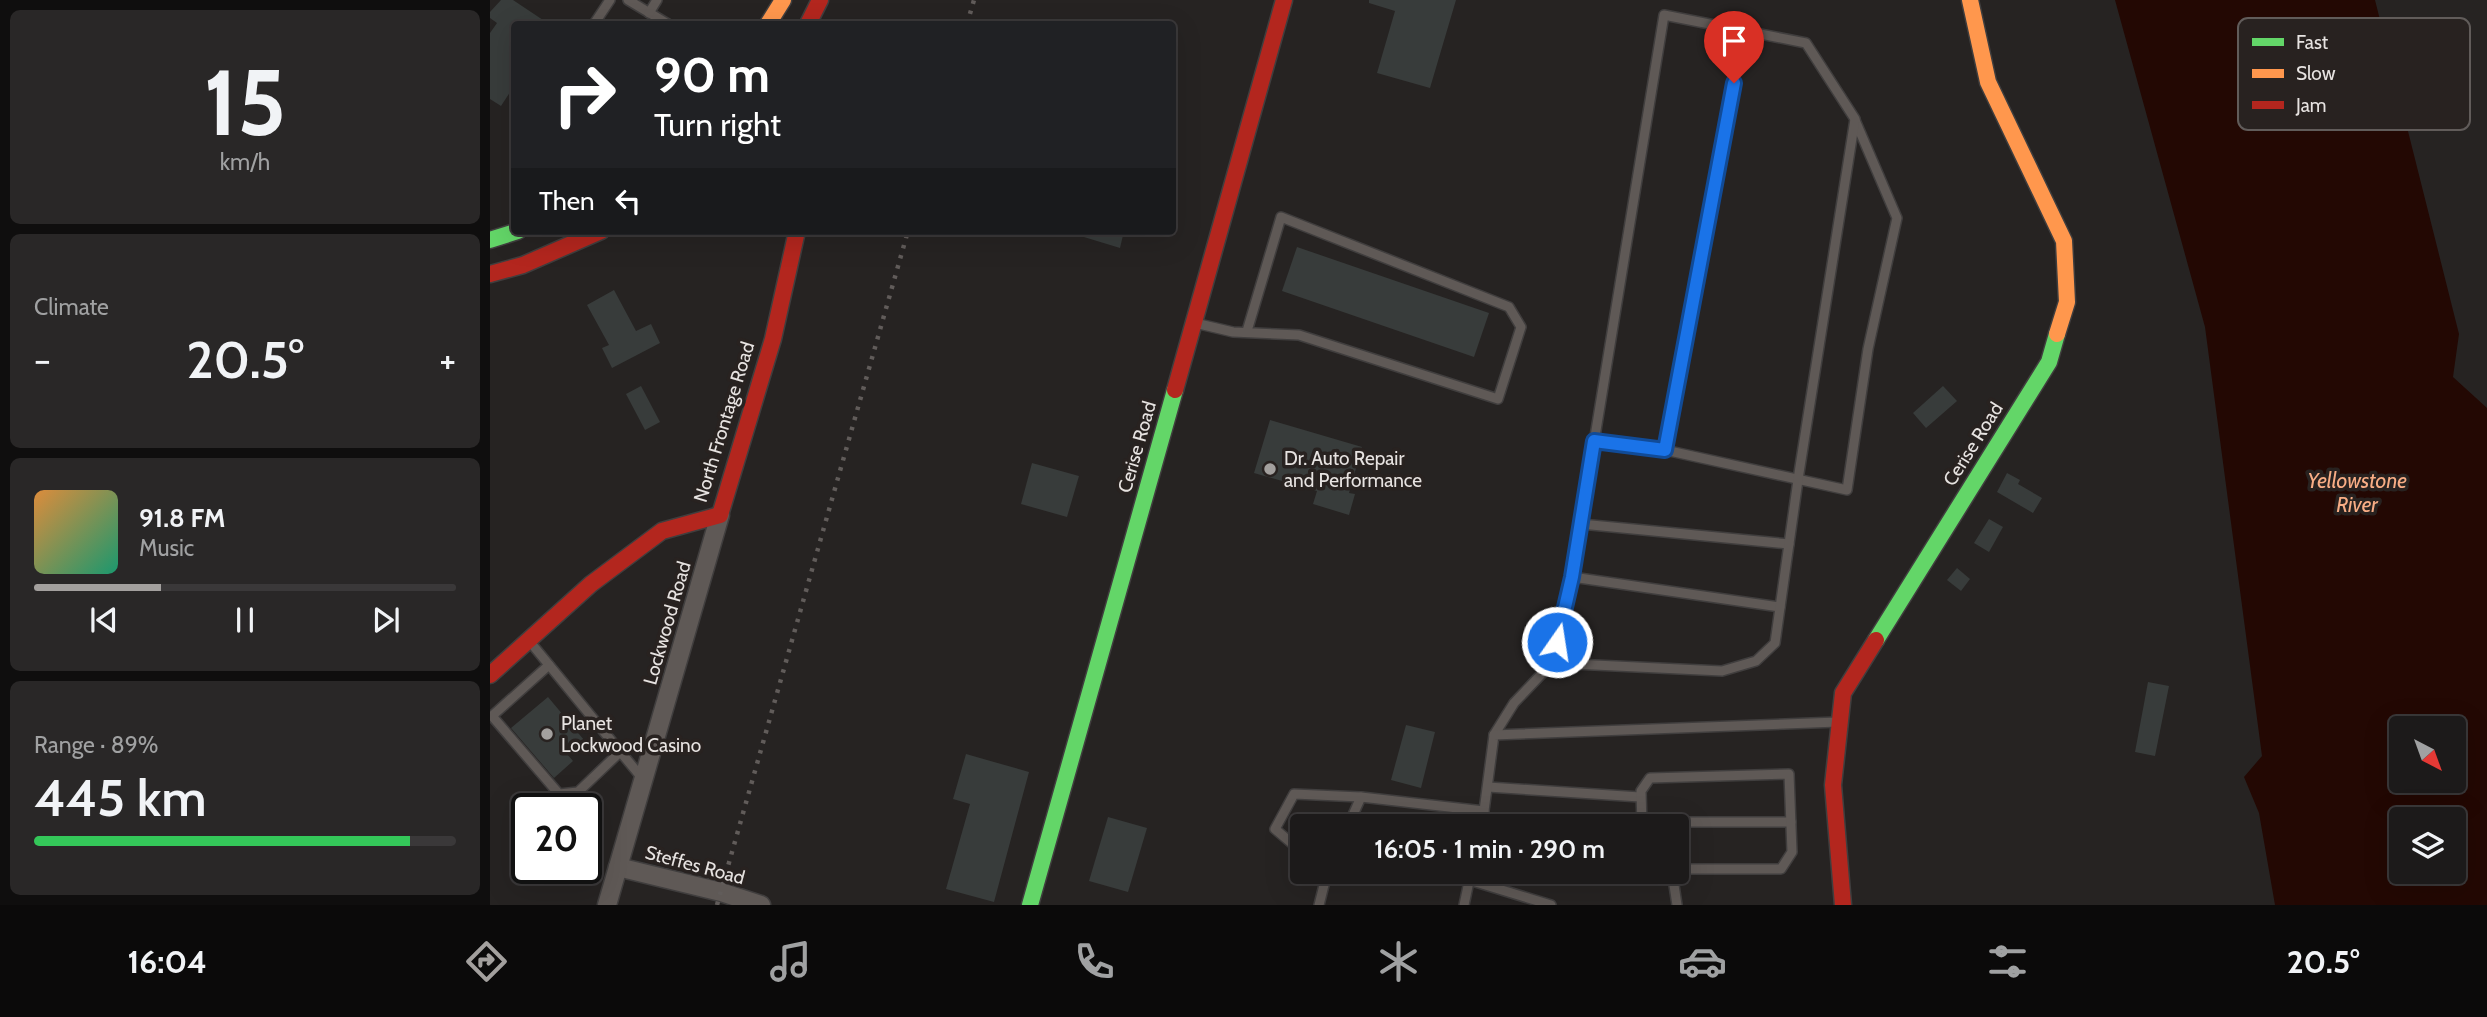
<!DOCTYPE html>
<meta charset="utf-8">
<style>
body{margin:0;font-family:Cabin,sans-serif;background:#292727;color:#f1f3f6;height:100vh;display:flex;flex-direction:column;font-size:26px;white-space:nowrap}
*{box-sizing:border-box;margin:0}
p{font-size:23px;color:#a0a1a2}
.icon{flex:none;width:38px;height:38px;fill:none;stroke:currentColor;stroke-width:2;stroke-linecap:round;stroke-linejoin:round}
.map{position:relative;flex:1;overflow:hidden}
.side{display:flex;flex-direction:column;gap:10px;padding:10px;background:#0f0e0e;width:490px}
.side>*{flex:none}
.hud{position:absolute;left:21px;top:21px;width:665px;height:214px;border-radius:7px;box-shadow:0 7px 28px #0002,0 0 0 2px #3a3839;background:#202124;color:#fff;overflow:hidden}
.needle{width:46px;rotate:139deg}
.fabs{position:absolute;left:1899px;top:716px;display:grid;gap:14px}
.fabs a{display:grid;place-items:center;width:77px;height:77px;border-radius:7px;background:#1c1a1a;box-shadow:0 7px 28px #0002,0 0 0 2px #3a3839;font-size:35px}
.speed{position:absolute;left:21px;top:793px;display:flex;gap:14px;font-size:35px;font-weight:700;text-align:center}
.speed>*{display:grid;place-content:center;width:91px;height:91px;border-radius:50%;background:#1c1a1a;box-shadow:0 7px 28px #0002,0 0 0 2px #3a3839;line-height:1}
.speed .limit{border:4px solid #111;border-radius:10px;background:#fff;color:#111}
.pin{position:absolute;display:grid;place-items:center;width:60px;height:60px;color:#fff;margin:-72px -30px;border-radius:50% 50% 50% 0;rotate:-45deg;box-shadow:0 0 7px #0007}
.pin .icon{rotate:45deg}
.me{position:absolute;width:77px;margin:-38px;rotate:13deg;stroke-linejoin:round;filter:drop-shadow(0 0 5px #0008)}
.turn{display:flex;align-items:center;gap:24px;height:147px;padding:0 28px;font-size:32px}
.turn .icon{width:91px;height:91px;stroke-width:2.5}
.turn b{display:block;font-size:49px;line-height:60px}
.then{display:flex;align-items:center;height:66px;padding:0 28px;background:#0003;gap:14px;font-size:26px}
.big{font-size:52px;font-weight:600;line-height:1.1}
.side .card{flex:1;display:flex;flex-direction:column;justify-content:center;gap:10px;min-width:0;padding:0 24px;border-radius:10px;background:#292727}
.side .dial{align-items:center;gap:0}
.dial b{font-size:91px;line-height:1}
.song{display:flex;align-items:center;gap:21px}
.cover{width:84px;height:84px;border-radius:10px;background:linear-gradient(135deg,hsl(30 70% 55%),hsl(160 70% 35%))}
.played{height:7px;border-radius:4px;background:linear-gradient(90deg,#a3a09e 30%,#3a3839 30%)}
.keys{display:flex;justify-content:space-around;direction:ltr}
.heat{display:flex;justify-content:space-between;align-items:center;font-size:38px;direction:ltr}
.charge{height:10px;border-radius:5px;background:linear-gradient(90deg,#34c759 89%,#3a3839 0)}
.trip{position:absolute;left:800px;top:814px;width:399px;height:70px;border-radius:7px;background:#1c1a1a;box-shadow:0 7px 28px #0002,0 0 0 2px #3a3839;font-weight:600;line-height:70px;text-align:center}
.tab-bar{display:flex;height:112px;justify-content:space-around;align-items:center;background:#0b0a0a;color:#a0a1a2}
.tab-bar .icon{width:49px;height:49px}
.tab-bar .selected{color:#a3a09e}
.tab-bar b{font-size:32px;color:#f1f3f6}
main{display:flex;flex:1;min-height:0}
.map>svg:first-child{display:block}
</style>
<main>
<section class="side">
<div class="card dial"><b>15</b><p>km/h</p></div>
<div class="card"><p>Climate</p>
<div class="heat"><a>−</a><b class="big">20.5°</b><a>+</a></div>
</div>
<div class="card">
<div class="song"><i class="cover"></i><div><b>91.8 FM</b><p>Music</p></div></div>
<div class="played"></div>
<div class="keys"><svg class="icon" aria-label="previous" viewBox="0 0 24 24"><path d="M18 5L8 12l10 7zM5 5v14"/></svg><svg class="icon" aria-label="pause" viewBox="0 0 24 24"><path d="M8 5v14M16 5v14"/></svg><svg class="icon" aria-label="next" viewBox="0 0 24 24"><path d="M6 5l10 7-10 7zM19 5v14"/></svg></div>
</div>
<div class="card"><p>Range · 89%</p><b class="big">445 km</b><div class="charge"></div></div>
</section>
<div class="map">
<svg width="1997" height="905" viewBox="0 0 1997 905">
<rect width="100%" height="100%" fill="#262322"/>
<!-- water -->
<path fill="#230803" fill-rule="evenodd" d="M1625,0H1885L1969,334L1963,377L1997,408V905H1785L1769,813L1754,777L1772,756L1715,327ZM1911,728H1964V780H1911ZM1911,819H1964V872H1911Z"/>
<!-- building -->
<g fill="#383c3b">
<path d="M11,0H23L59,24H24V86L11,106L0,99V33L7,23L0,18V12Z"/>
<path d="M879,0H966L940,88L887,73L905,11L879,3Z"/>
<path d="M585,231H634L630,248L584,234Z"/>
<path d="M807,247L999,313L984,357L792,291Z"/>
<path d="M124,290L146,331L161,324L170,343L122,368L112,348L119,345L97,305Z"/>
<path d="M151,386L170,422L155,430L136,394Z"/>
<path d="M1453,386L1467,401L1436,428L1423,413Z"/>
<path d="M780,420L872,447L859,493L865,494L859,515L823,504L827,491L764,473Z"/>
<path d="M542,463L589,476L577,517L531,504Z"/>
<path d="M1517,473L1530,480L1528,484L1552,498L1543,513L1507,492Z"/>
<path d="M1499,519L1513,527L1499,552L1484,543Z"/>
<path d="M1467,568L1480,579L1471,591L1457,580Z"/>
<path d="M1658,682L1679,686L1665,756L1645,752Z"/>
<path d="M58,697L94,740L77,754L83,761L64,778L21,728Z"/>
<path d="M916,725L945,732L931,788L901,780Z"/>
<path d="M476,754L539,772L504,902L456,889L480,804L463,799Z"/>
<path d="M618,817L657,828L638,892L599,881Z"/>
</g>
<g fill="none" stroke-linecap="round" stroke-linejoin="round">
<defs>
<g id="lane">
<path d="M138,0L178,24"/>
<path d="M159,13L167,0"/>
<path d="M104,24L120,0"/>
<path d="M1253,31L1175,450L1357,490L1378,349L1407,218L1365,120"/>
<path d="M705,323L743,332L809,335L1008,399L1031,327L1019,307L791,217L757,331"/>
<path d="M1104,441L1175,450"/>
<path d="M1091,524L1299,544"/>
<path d="M1082,577L1290,607"/>
<path d="M41,643L152,778"/>
<path d="M59,665L2,716L69,794L88,792L131,751"/>
<path d="M1004,735L1024,703L1062,663L1082,577L1174,15L1316,43L1365,119L1309,473L1285,643L1266,661L1232,671L1062,663"/>
<path d="M998,787L1150,797"/>
<path d="M1152,822H1301"/>
<path d="M858,826L871,797"/>
<path d="M992,826L1004,735L1348,722"/>
<path d="M1152,826L1151,791L1160,778L1299,774L1302,852L1291,869H1186"/>
<path d="M812,852L785,829L804,794L871,797L994,811"/>
<path d="M1182,872L1187,905"/>
<path d="M979,880L1061,905"/>
<path d="M829,905L837,873L835,872"/>
<path d="M974,905L981,872"/>
</g>
<g id="street">
<path d="M128,867L231,892L271,905"/>
<path d="M117,905L230,515"/>
</g>
<g id="fast">
<path d="M0,240L28,231"/>
<path d="M1386,640L1559,362L1567,334"/>
<path d="M540,905L685,390"/>
</g>
<g id="slow">
<path d="M1480,0L1498,82L1574,241L1577,302L1567,334"/>
<path d="M278,24L293,0"/>
</g>
<g id="jam">
<path d="M318,24L330,0"/>
<path d="M0,274L33,265L111,231"/>
<path d="M685,390L794,0"/>
<path d="M0,675L101,584L172,531L230,515L283,339L307,231"/>
<path d="M1353,905L1343,785L1353,693L1386,640"/>
</g>
</defs>
<!-- lane casing -->
<use href="#lane" stroke="#403e3e" stroke-width="12"/>
<!-- street casing -->
<use href="#street" stroke="#403e3e" stroke-width="21"/>
<!-- fast casing -->
<use href="#fast" stroke="#403e3e" stroke-width="19"/>
<!-- slow casing -->
<use href="#slow" stroke="#403e3e" stroke-width="19"/>
<!-- jam casing -->
<use href="#jam" stroke="#403e3e" stroke-width="19"/>
<!-- lane -->
<use href="#lane" stroke="#5f5956" stroke-width="9"/>
<!-- street -->
<use href="#street" stroke="#5f5956" stroke-width="18"/>
<!-- fast -->
<use href="#fast" stroke="#63d668" stroke-width="16"/>
<!-- slow -->
<use href="#slow" stroke="#ff974d" stroke-width="16"/>
<!-- jam -->
<use href="#jam" stroke="#b3261e" stroke-width="16"/>
<!-- rail -->
<g stroke="#615c5a" stroke-width="4.5" stroke-dasharray="3.5 7" stroke-linecap="butt">
<path d="M477,24L484,0"/>
<path d="M227,905L418,231"/>
</g>
</g>
<g fill="none" stroke-linecap="round" stroke-linejoin="round">
<defs>
<path id="route" d="M1067,642L1082,577L1104,441L1175,450L1244,83"/>
</defs>
<!-- route casing -->
<use href="#route" stroke="#114b97" stroke-width="18"/>
<!-- route -->
<use href="#route" stroke="#1a73e8" stroke-width="12"/>
</g>
<!-- markers -->
<g fill="#a3a09e" stroke="#282220" stroke-width="2.5">
<circle cx="780" cy="469" r="7"/>
<circle cx="57" cy="734" r="7"/>
</g>
<g text-anchor="middle" dominant-baseline="central" stroke-width="7" stroke-linejoin="round" paint-order="stroke">
<!-- street labels -->
<g font-size="19" fill="#e7e3e1" stroke="#282220">
<text transform="translate(234 422) rotate(-73)">North Frontage Road</text>
<text transform="translate(1483 444) rotate(-58)">Cerise Road</text>
<text transform="translate(647 447) rotate(-74)">Cerise Road</text>
<text transform="translate(177 623) rotate(-74)">Lockwood Road</text>
<text transform="translate(205 865) rotate(15)">Steffes Road</text>
</g>
<!-- poi labels -->
<g font-size="19" fill="#e7e3e1" stroke="#282220" text-anchor="start">
<text x="794" y="458">Dr. Auto Repair<tspan x="794" dy="22">and Performance</tspan></text>
<text x="71" y="723">Planet<tspan x="71" dy="22">Lockwood Casino</tspan></text>
</g>
<!-- water labels -->
<g font-size="21" font-style="italic" fill="#f8ad85" stroke="#282220">
<text x="1867" y="480">Yellowstone<tspan x="1867" dy="24">River</tspan></text>
</g>
</g>
<!-- legend -->
<rect x="1748" y="18" width="232" height="112" rx="10" fill="#282220" stroke="#615c5a" stroke-width="2"/>
<rect x="1762" y="38" width="32" height="8" fill="#63d668"/>
<rect x="1762" y="69" width="32" height="9" fill="#ff974d"/>
<rect x="1762" y="101" width="32" height="8" fill="#b3261e"/>
<g font-size="19" fill="#e7e3e1">
<text x="1806" y="49">Fast</text>
<text x="1806" y="80">Slow</text>
<text x="1806" y="112">Jam</text>
</g>
</svg>
<div class="fabs">
<a><svg class="needle" viewBox="-14 -14 28 28"><path d="M0-13l5 13h-10z" fill="#e53935"/><path d="M0 13l5-13h-10z" fill="#a0a1a2"/></svg></a>
<a><svg class="icon" aria-label="layers" viewBox="0 0 24 24"><path d="M12 4l9 5-9 5-9-5zM3 14l9 5 9-5"/></svg></a>
</div>
<div class="speed"><div class="limit">20</div></div>
<div class="pin" style="left:1244px;top:83px;background:#d93025"><svg class="icon" aria-label="arrive" viewBox="0 0 24 24"><path d="M6 21V4h12l-3 4 3 4H6"/></svg></div>
<svg class="me" style="left:1067px;top:642px" viewBox="-20 -20 40 40"><circle r="17" fill="#1a73e8" stroke="#fff" stroke-width="3"/><path d="M0-11L8 9 0 5-8 9z" fill="#fff"/></svg>
<div class="trip">16:05 · 1 min · 290 m</div>
<div class="hud">
<div class="turn"><svg class="icon" aria-label="right" viewBox="0 0 24 24"><path d="M7 20v-9h11M14 6l5 5-5 5"/></svg><div><b>90 m</b>Turn right</div></div>
<div class="then">Then<svg class="icon" aria-label="left" viewBox="0 0 24 24"><path d="M17 20v-9H6M10 6l-5 5 5 5"/></svg></div>
</div>
</div>
</main>
<nav class="tab-bar">
<b>16:04</b>
<svg class="icon selected" aria-label="directions" viewBox="0 0 24 24"><path d="M12 3l9 9-9 9-9-9zM9 14v-3h6M13 9l2 2-2 2"/></svg>
<svg class="icon" aria-label="music" viewBox="0 0 24 24"><path d="M9 18V5l10-2v13"/><circle cx="6" cy="18" r="3"/><circle cx="16" cy="16" r="3"/></svg>
<svg class="icon" aria-label="phone" viewBox="0 0 24 24"><path d="M5 4h4l2 5-3 2q2 4 5 5l2-3 5 2v4C11 20 4 13 5 4z"/></svg>
<svg class="icon" aria-label="climate" viewBox="0 0 24 24"><path d="M12 3v18M4 7l16 10M4 17L20 7"/></svg>
<svg class="icon" aria-label="car" viewBox="0 0 24 24"><path d="M5 17H2v-5l4-1 3-4h7l3 4 3 1v5h-3M9 17h6M6 11h13"/><circle cx="7" cy="17" r="2"/><circle cx="17" cy="17" r="2"/></svg>
<svg class="icon" aria-label="filters" viewBox="0 0 24 24"><path d="M4 7h16M4 17h16"/><circle cx="9" cy="7" r="2"/><circle cx="15" cy="17" r="2"/></svg>
<b>20.5°</b>
</nav>
